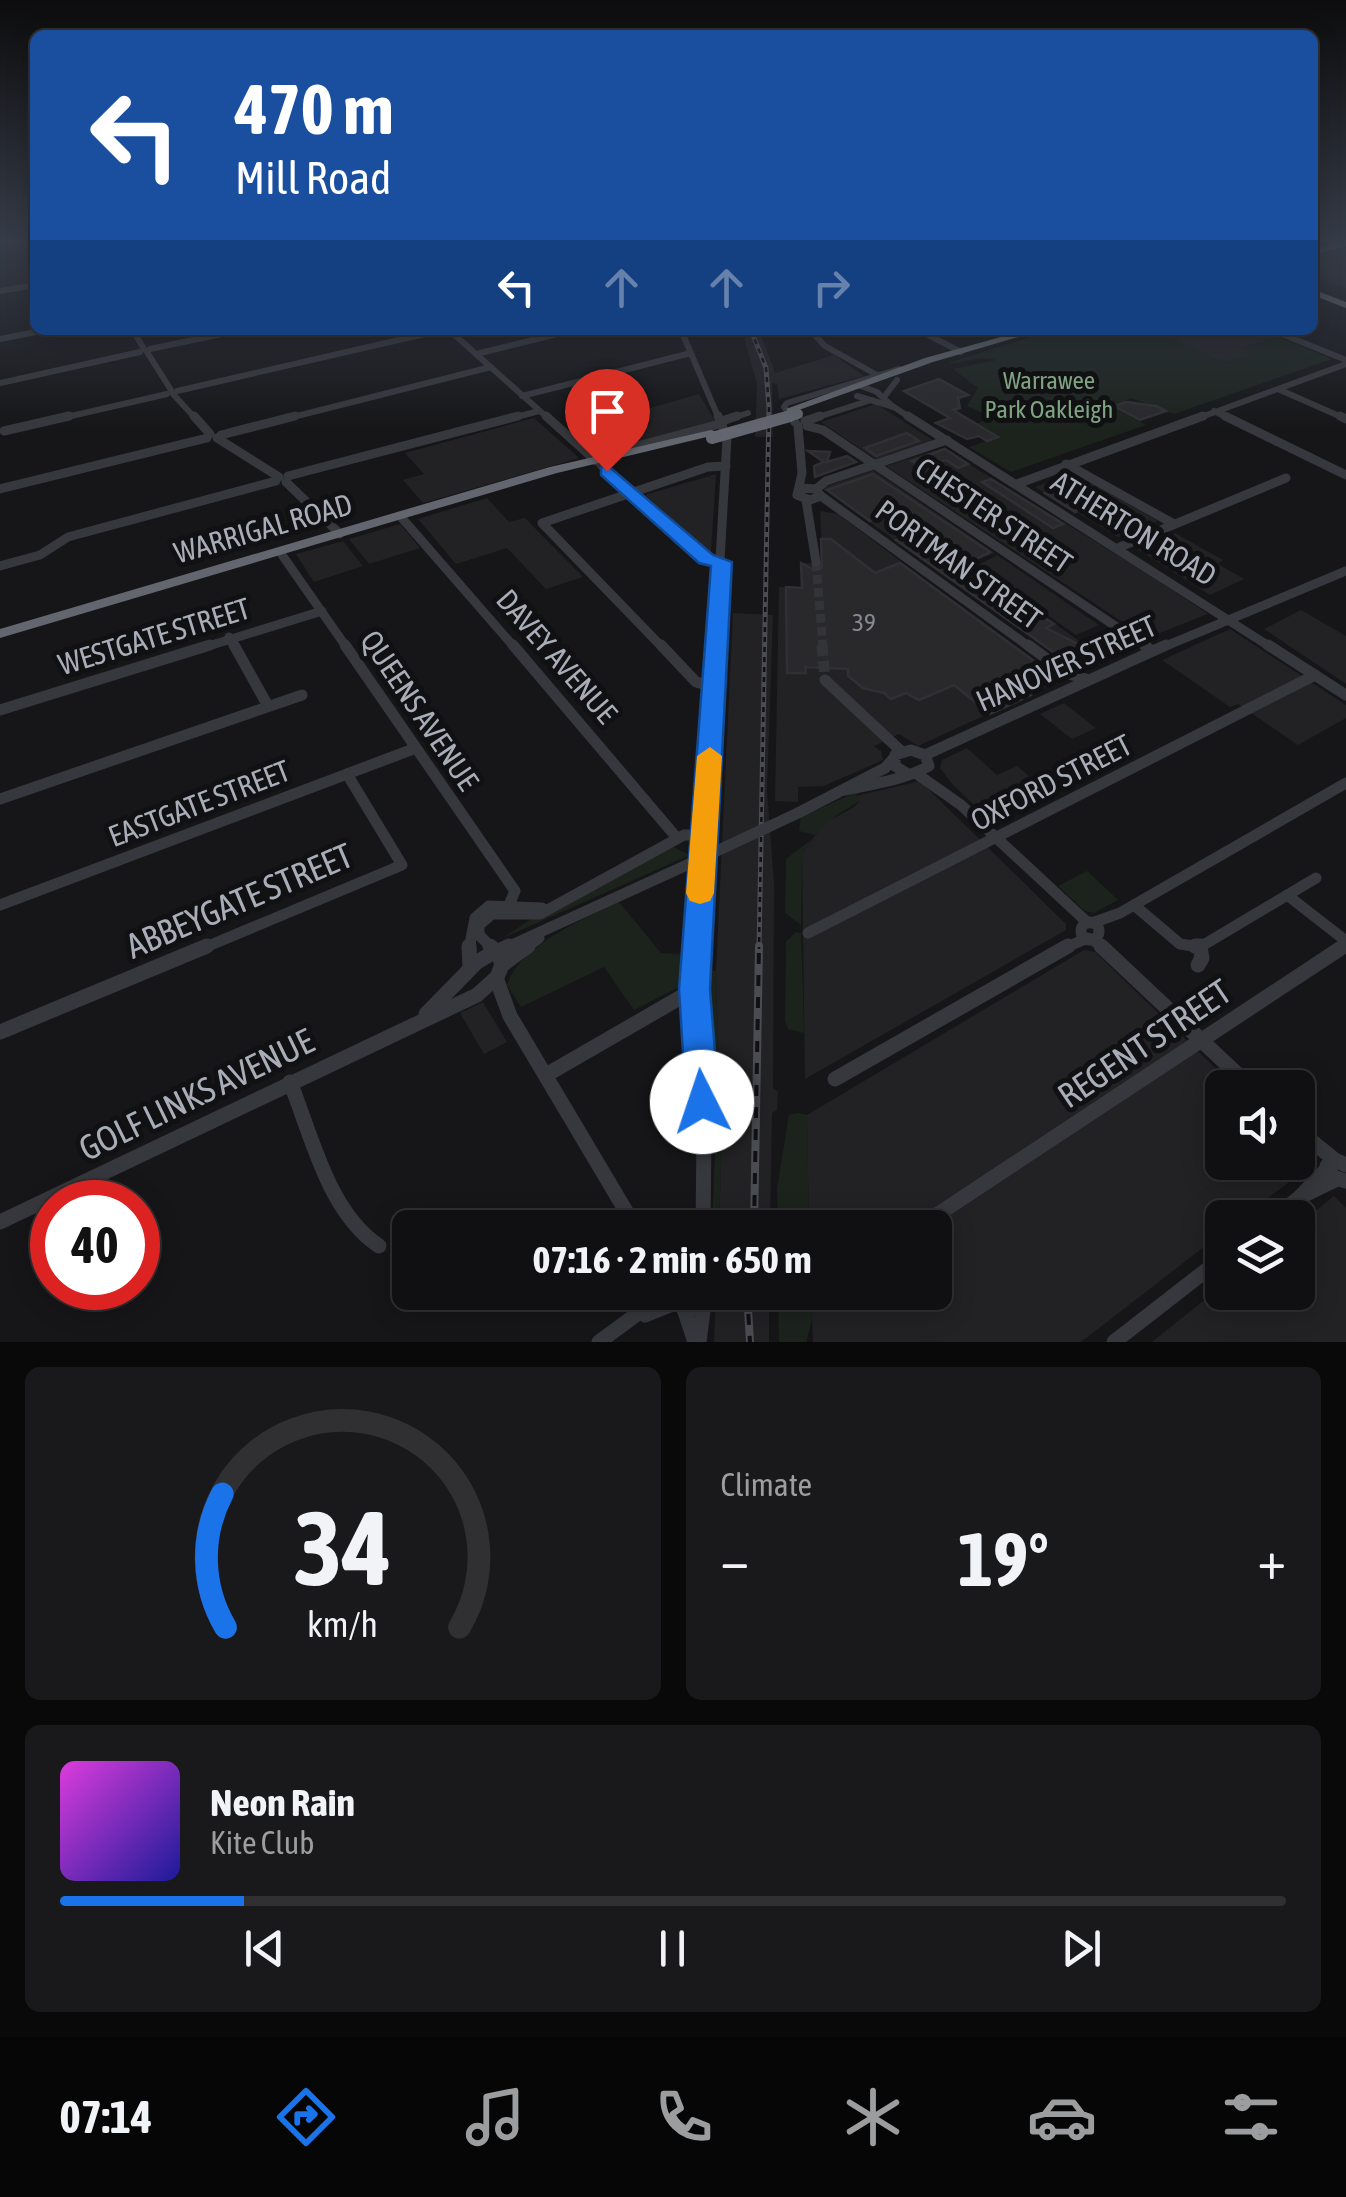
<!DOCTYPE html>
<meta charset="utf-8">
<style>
body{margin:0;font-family:"Asap Condensed",sans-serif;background:#19191b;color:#f1f3f6;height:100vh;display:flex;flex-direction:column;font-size:38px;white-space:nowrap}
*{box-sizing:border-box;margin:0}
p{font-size:32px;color:#9c9d9f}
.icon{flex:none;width:55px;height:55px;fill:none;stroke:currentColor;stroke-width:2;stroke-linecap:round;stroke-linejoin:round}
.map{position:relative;height:1342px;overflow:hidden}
.side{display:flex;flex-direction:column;gap:25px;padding:25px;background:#09090a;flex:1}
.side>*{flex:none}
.guide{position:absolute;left:30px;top:30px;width:1288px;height:305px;border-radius:15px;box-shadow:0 5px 25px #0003,0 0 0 2px #303032;background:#1a4fa0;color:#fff;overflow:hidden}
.tools{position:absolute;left:1205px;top:1070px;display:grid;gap:20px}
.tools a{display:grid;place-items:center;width:110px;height:110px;border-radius:15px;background:#101012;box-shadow:0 5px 25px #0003,0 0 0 2px #303032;font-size:50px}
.speed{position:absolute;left:30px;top:1180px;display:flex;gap:20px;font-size:50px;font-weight:700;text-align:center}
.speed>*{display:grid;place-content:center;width:130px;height:130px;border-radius:50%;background:#101012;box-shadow:0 5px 25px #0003,0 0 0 2px #303032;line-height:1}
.speed .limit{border:15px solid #d22;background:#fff;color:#111}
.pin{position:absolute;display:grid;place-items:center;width:85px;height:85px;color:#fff;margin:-102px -42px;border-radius:50% 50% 50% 0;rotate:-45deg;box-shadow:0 0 10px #0007}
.pin .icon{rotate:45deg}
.me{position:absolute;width:110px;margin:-55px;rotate:356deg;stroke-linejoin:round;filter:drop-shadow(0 0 8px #0008)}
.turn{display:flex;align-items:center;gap:35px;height:210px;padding:0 40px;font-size:45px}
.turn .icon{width:130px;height:130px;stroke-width:2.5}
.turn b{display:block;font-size:70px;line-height:85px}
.lanes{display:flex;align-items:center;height:95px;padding:0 40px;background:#0003;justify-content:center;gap:50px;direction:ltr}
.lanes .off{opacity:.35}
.big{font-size:75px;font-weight:700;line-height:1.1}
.side .widget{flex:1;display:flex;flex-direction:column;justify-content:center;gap:15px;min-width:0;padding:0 35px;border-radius:15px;background:#19191b}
.side .dial{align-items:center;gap:0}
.dial svg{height:260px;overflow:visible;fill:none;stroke:#303032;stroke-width:7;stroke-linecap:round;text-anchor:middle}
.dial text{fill:#f1f3f6;stroke:none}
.song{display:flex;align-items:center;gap:30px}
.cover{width:120px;height:120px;border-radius:15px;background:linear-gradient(135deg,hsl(300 70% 55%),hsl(240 70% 35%))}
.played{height:10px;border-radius:5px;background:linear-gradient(90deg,#1a73e8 15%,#303032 15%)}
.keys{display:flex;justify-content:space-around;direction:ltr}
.heat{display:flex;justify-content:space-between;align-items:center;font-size:55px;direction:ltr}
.side .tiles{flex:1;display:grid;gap:25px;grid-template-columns:1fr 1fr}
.widget:last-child{grid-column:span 2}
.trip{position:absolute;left:392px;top:1210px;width:560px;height:100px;border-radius:15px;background:#101012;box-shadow:0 5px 25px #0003,0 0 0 2px #303032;font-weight:700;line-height:100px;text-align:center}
.menu{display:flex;height:160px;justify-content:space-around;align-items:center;background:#060607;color:#9c9d9f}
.menu .icon{width:70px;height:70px}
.menu .selected{color:#1a73e8}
.menu b{font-size:45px;color:#f1f3f6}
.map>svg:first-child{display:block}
</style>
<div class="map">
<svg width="1346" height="1342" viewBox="0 0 1346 1342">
<rect width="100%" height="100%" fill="#161618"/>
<!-- built -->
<g fill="#222225">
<path d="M1335,250L1346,252V288L1313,276V257Z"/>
<path d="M742,330H759L775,373L834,355L864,376L779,399L777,384L772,383L773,437H755L757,384Z"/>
<path d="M1149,330H1260L1278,337L1244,348L1254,354L1225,363Z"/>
<path d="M699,394L715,421L593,456L566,432Z"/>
<path d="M876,404L931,439L930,441L876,459L821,422Z"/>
<path d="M534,418L579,458L423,503L403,480L424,474L405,453Z"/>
<path d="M943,448L1145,572L1208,614L1147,638L886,466Z"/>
<path d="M873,470L995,553L969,563L1088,647L1061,659L822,488Z"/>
<path d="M1078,471L1086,480L1158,521L1118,537L1035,487Z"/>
<path d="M716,474L711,551H709L645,495Z"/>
<path d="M487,498L509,522L525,518L583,577L546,589L507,548L456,564L418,519Z"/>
<path d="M820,511L838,514L1059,681L918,746L899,734L874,746L881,751L883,760L824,786L798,787V802L775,801L779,587L802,588L801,563H823Z"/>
<path d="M400,524L420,548L369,564L349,539Z"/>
<path d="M1175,533L1223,560L1218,564L1244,579L1210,595L1137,549Z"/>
<path d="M343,541L363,566L314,582L296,554Z"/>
<path d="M997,555L1099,625L1076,635L977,566Z"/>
<path d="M1301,610L1346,636V684L1264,629Z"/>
<path d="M733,613L773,615L767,791L774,882L773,1088L778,1092L777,1110L772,1113L770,1227L719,1228L721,1163L716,971Z"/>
<path d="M1230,629L1346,705V718L1298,745L1238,704L1230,707L1162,660Z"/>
<path d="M1064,703L1088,722L1096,728L1072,739L1040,714Z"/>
<path d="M967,748L997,775L1017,766L1049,793L992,822L953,785L940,768L942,760Z"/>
<path d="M920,781L1066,924V930L805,1079L802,854L824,823L853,808L860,801L856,796Z"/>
<path d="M1084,950L1095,952L1235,1087L1222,1088V1162H1298V1149L1313,1164L1243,1217L1222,1218V1233L1081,1342H813L811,1293L935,1292V1228L809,1227L807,1115Z"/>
<path d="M483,1002L507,1042L484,1054L460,1013Z"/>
<path d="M1334,1196L1346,1208V1342H1152L1222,1286V1292H1298V1225Z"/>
<path d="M716,1293H769V1342H714Z"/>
</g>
<!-- green -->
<g fill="#1c231d">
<path d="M1054,330H1149L1225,363L1252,354L1242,349L1278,337L1332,359L1174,414L1131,398L1113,407L1146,425L1011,472L969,447L996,438L975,424L986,420L987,415L967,406L978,388L953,369L996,360C977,354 960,366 948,363Z"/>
<path d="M861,790L856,796L860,801C847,808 827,820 815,835L799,831L801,817Z"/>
<path d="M812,839L802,854L801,925L785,913L786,859Z"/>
<path d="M671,846L690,855L503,938L531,919Z"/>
<path d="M1087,871L1118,900L1094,913L1085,911L1058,886Z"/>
<path d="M619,902L661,953L682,954L679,987L634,1010L604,967L521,1007L507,985C519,946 585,918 619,902Z"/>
<path d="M796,932L801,933L804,1033L788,1029L785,1021L786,942Z"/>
<path d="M705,970L716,971L721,1163L719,1227H712L715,1155Z"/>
<path d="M798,1113L807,1115L809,1227H778L777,1189L789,1115Z"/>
<path d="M778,1293H811L812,1320L806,1342H779Z"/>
</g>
<!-- building -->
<g fill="#29292c" stroke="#303034" stroke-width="2.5">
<path d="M939,379L968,395L958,398L960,408L953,410L998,437L987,441L979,436L967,439L936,423L950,418L904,391Z"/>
<path d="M1126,402L1156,406L1166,411L1140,420L1114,406Z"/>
<path d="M907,433L919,441L876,456L865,448Z"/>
<path d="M945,449L968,464L958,468L946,460L922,467L912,461Z"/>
<path d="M808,451L830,452L827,462L847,456L856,462L815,477L814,466L824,462Z"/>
<path d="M873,474L990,552L968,563L990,584L1054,624L1046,628L1080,645L1072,648L1078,652L1063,659L896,540L921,530L904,517L895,512L870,521L827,490Z"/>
<path d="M991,479L1063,524L1053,528L982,482Z"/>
<path d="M1065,486L1084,491L1093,488L1110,498L1075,512L1045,493Z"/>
<path d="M821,539H831L875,573L900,563L1053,675L1023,689L1031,695L990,714L954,685L919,700L906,693L891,699L884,693L863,688L848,676V669L805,667L806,673H787L786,587L802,588L801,563L814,570L822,568Z"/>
</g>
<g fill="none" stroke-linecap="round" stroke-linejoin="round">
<!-- minor-tunnel-far1 -->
<path stroke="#333438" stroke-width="9" stroke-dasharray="9 4" stroke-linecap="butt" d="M816,562L823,648"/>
<!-- minor-tunnel -->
<path stroke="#333438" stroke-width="11" stroke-dasharray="11 5" stroke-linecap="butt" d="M822,645L825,680"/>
<!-- minor-far3 -->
<g stroke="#37383d" stroke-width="6">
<path d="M0,291L35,285"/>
<path d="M133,330L144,349"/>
<path d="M449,330L549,419"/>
<path d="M681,330L719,419"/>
<path d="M810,330L825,346L877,375"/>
<path d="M919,330L961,352"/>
<path d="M1272,330L1346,360"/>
<path d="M0,339L46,330"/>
<path d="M150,349L241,330"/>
<path d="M147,352L171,390"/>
<path d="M476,354L573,330"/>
<path d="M0,383L140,352"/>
<path d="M861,386L877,392L893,407"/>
<path d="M1278,389L1346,419"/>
<path d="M177,391L442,330"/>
<path d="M173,394L196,419"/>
<path d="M522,396L691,353"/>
<path d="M857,396L894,407L912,419"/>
<path d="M884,397L897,380"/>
<path d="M1214,411L1230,419"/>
<path d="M58,419L167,394"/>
<path d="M285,419L491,367"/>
<path d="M509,419L539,411"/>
<path d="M729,419L748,413"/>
<path d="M793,419L784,407L787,403L899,369"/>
<path d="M812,419L871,400"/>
<path d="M1196,419L1346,364"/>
</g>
<!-- minor-far2 -->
<g stroke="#37383d" stroke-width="9">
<path d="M194,416L210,434"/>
<path d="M546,416L596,461L604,455L723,423"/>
<path d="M791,416L795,422"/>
<path d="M908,416L1272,648"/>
<path d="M1225,416L1346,475"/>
<path d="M1340,416L1346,419"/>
<path d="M722,421L737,416"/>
<path d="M805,421L820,416"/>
<path d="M798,426L802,473L797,495L810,500L821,496L816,489L800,488"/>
<path d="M807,426L823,430L1148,648"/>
<path d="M4,431L69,416"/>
<path d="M221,435L295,416"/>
<path d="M217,438L279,477"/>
<path d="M1066,464L1174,524"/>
<path d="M601,465L706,559L721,562"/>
<path d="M288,476L518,416"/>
<path d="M286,482L340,534"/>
<path d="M1017,484L1203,416"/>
<path d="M0,489L207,438"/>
<path d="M816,489L826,481L947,440"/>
<path d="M821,496L1031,648"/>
<path d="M806,500L816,562"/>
<path d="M401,517L515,648"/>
<path d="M1120,547L1286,478"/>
<path d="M280,552L347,648"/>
<path d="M0,566L40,555L68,537L276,481"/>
<path d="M229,637L235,648"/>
<path d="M202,648L322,611"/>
<path d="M663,648L542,523L708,467L726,466"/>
<path d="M715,648L727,438L718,416"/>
<path d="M1161,648L1346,571"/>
</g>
<!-- minor-far1 -->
<g stroke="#37383d" stroke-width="11">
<path d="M234,645L268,706"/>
<path d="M345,645L515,891L506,912"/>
<path d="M513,645L677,838"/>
<path d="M661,645L696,682L714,687"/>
<path d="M1028,645L1066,673L1089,680"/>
<path d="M1144,645L1152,651"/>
<path d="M1268,645L1346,695"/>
<path d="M825,680L901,751"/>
<path d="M0,710L210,645"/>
<path d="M925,755L1166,645"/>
<path d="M917,774L961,805L1088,923"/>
<path d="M845,790C873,784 904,780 929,766L925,755L911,750L895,755V766L908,774"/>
<path d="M0,799L302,695"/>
<path d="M798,813L885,768L893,759"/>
<path d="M1287,895L1346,941"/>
<path d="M0,905L416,748"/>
<path d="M1134,905L1180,944L1200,947L1316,878"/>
<circle cx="1090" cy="931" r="9"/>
<path d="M1092,923L1120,913L1346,783"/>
<path d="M808,933L1315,675"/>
<path d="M1092,939L1104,949"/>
<path d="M201,949L402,865L347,774"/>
<path d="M469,949L475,918L489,906L542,908"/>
<path d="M493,949L479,935V925L492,914H540L684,835H703"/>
<path d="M503,949L689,864"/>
<path d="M524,949L539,938"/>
<path d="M697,949L715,645"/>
<path d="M1062,949L1088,938"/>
<path d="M1340,949L1346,945"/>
</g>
<!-- minor -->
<g stroke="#37383d" stroke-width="15">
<path d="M469,946L470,968"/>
<path d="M697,946L695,989L704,1136L703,1228"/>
<path d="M1101,946L1252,1088"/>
<path d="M1195,946H1201"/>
<path d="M496,952L509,946"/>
<path d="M502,965L528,946"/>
<path d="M1198,965L1202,958L1200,947"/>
<path d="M496,978L510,1016L636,1228"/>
<path d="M426,1014L477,962L494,952"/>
<path d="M0,1032L207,946"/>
<path d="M546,1075L695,989"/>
<path d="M835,1079L1068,946"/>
<path d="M290,1082C312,1136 328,1212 379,1246"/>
<path d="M1298,1130L1335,1160"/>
<path d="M1346,1165L1335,1160L1327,1166L1333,1177L1346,1181"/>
<path d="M1300,1197L1327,1169"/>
<path d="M1274,1218L1300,1197L1337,1179"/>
<path d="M0,1222L477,995L497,977L502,965L498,953L490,946"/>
<path d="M917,1228L1344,946"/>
<path d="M670,1292L675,1303L689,1310L700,1306L708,1292"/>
<path d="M684,1309L695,1342"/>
<path d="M645,1315L675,1303"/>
<path d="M599,1342L667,1292"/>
<path d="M699,1342L704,1303"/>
<path d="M1114,1342L1222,1258"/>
</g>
<!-- highway -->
<g fill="#63666e" fill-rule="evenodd">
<path d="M1337,243H1346V246L1312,255V250Z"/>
<path d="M1312,289L1346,302V308L1312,295Z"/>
<path d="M1026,330H1042L933,362L796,411H788L786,409L925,358Z"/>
<path d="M711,430L715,431V435L557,473L0,638V629L550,467Z"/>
</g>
<defs>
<path id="rail-far1" d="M751,330L766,368L769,408L759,949"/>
<g id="rail">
<path d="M754,1228L759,946"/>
<path d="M747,1292L750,1342"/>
</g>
</defs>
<!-- rail-far1 casing -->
<use href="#rail-far1" stroke="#4a4c52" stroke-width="5"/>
<!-- rail casing -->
<use href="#rail" stroke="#4a4c52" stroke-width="8"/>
<!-- rail-far1 -->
<use href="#rail-far1" stroke="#111113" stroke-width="2.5" stroke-dasharray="5" stroke-linecap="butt"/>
<!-- rail -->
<use href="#rail" stroke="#111113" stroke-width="4" stroke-dasharray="11" stroke-linecap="butt"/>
<!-- minor-bridge -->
<path stroke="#37383d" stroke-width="11" d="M689,864L798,813"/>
<!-- highway-bridge-far1 -->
<path stroke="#63666e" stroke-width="10" d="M781,419L798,414"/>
<!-- highway-bridge -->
<path stroke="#63666e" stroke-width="12" d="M712,438L790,416"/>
</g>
<!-- sky -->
<linearGradient id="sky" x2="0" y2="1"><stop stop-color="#0c0c0d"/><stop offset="0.56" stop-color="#363c48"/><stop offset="1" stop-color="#363c48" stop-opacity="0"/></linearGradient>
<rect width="1346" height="431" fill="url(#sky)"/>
<!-- route -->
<path fill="#1a73e8" stroke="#114b97" stroke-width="2.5" d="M607,465L713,555L732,562L710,989L719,1102L714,1112L702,1117L691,1112L686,1102L679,989L711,566L699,563L601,475V467Z"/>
<!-- slow -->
<path fill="#f59e0b" d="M710,747L722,756L714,893L710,901L700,904L690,901L686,893L697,756Z"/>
<g text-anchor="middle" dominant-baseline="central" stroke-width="10" stroke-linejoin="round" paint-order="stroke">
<!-- far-park labels -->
<g font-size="25" fill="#7fa381" stroke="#111113">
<text x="1049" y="380">Warrawee<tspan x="1049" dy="29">Park Oakleigh</tspan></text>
</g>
<!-- number labels -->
<g font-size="25" fill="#888b94">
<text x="864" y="622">39</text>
</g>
<!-- street labels -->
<g font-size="30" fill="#a8adb8" stroke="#111113">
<text transform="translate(994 515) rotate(34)">CHESTER STREET</text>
<text transform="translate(263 528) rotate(-16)">WARRIGAL ROAD</text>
<text transform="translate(1134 528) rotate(32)">ATHERTON ROAD</text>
<text transform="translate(959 564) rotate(36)">PORTMAN STREET</text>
<text transform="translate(154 636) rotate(-17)">WESTGATE STREET</text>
<text transform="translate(557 656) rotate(49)">DAVEY AVENUE</text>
<text transform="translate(1066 663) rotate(-24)">HANOVER STREET</text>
<text transform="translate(420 710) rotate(56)">QUEENS AVENUE</text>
<text transform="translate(1051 782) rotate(-27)">OXFORD STREET</text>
<text transform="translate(199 803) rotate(-21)">EASTGATE STREET</text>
</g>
<!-- near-street labels -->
<g font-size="35" fill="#a8adb8" stroke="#111113">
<text transform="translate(239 900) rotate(-23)">ABBEYGATE STREET</text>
<text transform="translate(1144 1043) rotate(-34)">REGENT STREET</text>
<text transform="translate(196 1094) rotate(-26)">GOLF LINKS AVENUE</text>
</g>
</g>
</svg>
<div class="tools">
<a><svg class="icon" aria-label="sound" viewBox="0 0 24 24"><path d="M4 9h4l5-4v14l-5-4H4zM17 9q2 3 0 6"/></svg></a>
<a><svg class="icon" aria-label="layers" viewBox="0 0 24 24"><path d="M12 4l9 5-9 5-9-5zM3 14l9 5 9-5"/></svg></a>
</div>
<div class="speed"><div class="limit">40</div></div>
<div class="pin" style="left:607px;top:471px;background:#d93025"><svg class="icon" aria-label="arrive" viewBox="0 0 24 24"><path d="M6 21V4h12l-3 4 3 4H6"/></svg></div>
<svg class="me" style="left:702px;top:1102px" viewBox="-20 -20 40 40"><circle r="19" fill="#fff"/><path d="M0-13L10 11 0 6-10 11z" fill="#1a73e8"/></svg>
<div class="trip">07:16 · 2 min · 650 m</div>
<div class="guide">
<div class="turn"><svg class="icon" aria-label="left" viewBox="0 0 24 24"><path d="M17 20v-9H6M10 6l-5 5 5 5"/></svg><div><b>470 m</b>Mill Road</div></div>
<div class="lanes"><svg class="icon" aria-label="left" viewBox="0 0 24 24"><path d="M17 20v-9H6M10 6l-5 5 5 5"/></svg><svg class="icon off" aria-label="ahead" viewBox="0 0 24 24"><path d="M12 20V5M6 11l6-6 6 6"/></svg><svg class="icon off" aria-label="ahead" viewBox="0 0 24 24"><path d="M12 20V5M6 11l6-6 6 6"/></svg><svg class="icon off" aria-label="right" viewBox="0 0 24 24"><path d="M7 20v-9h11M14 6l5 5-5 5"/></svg></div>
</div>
</div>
<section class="side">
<div class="tiles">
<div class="widget dial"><svg viewBox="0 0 100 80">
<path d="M14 69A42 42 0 1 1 86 69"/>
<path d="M14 69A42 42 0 0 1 13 28" stroke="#1a73e8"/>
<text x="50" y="56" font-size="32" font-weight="700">34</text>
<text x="50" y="72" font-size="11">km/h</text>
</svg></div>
<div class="widget"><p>Climate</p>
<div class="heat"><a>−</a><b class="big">19°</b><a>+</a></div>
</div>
<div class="widget">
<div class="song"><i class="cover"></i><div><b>Neon Rain</b><p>Kite Club</p></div></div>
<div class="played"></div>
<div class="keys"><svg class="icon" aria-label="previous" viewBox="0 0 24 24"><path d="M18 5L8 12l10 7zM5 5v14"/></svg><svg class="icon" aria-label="pause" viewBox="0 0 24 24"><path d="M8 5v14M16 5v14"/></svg><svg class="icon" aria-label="next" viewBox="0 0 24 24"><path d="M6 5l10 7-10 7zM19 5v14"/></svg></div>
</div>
</div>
</section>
<nav class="menu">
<b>07:14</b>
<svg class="icon selected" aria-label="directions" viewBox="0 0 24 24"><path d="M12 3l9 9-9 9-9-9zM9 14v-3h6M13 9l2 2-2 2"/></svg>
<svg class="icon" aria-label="music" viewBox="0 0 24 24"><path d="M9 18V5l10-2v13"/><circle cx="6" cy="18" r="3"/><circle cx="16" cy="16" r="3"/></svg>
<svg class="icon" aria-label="phone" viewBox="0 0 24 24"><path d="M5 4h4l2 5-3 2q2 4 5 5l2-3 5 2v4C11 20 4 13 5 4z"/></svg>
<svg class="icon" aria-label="climate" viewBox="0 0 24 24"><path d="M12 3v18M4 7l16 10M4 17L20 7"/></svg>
<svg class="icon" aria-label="car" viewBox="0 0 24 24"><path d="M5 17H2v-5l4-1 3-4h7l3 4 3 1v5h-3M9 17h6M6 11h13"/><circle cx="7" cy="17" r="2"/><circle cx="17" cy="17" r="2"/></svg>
<svg class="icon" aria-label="filters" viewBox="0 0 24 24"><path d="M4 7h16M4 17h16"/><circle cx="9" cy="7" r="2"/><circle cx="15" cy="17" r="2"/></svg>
</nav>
